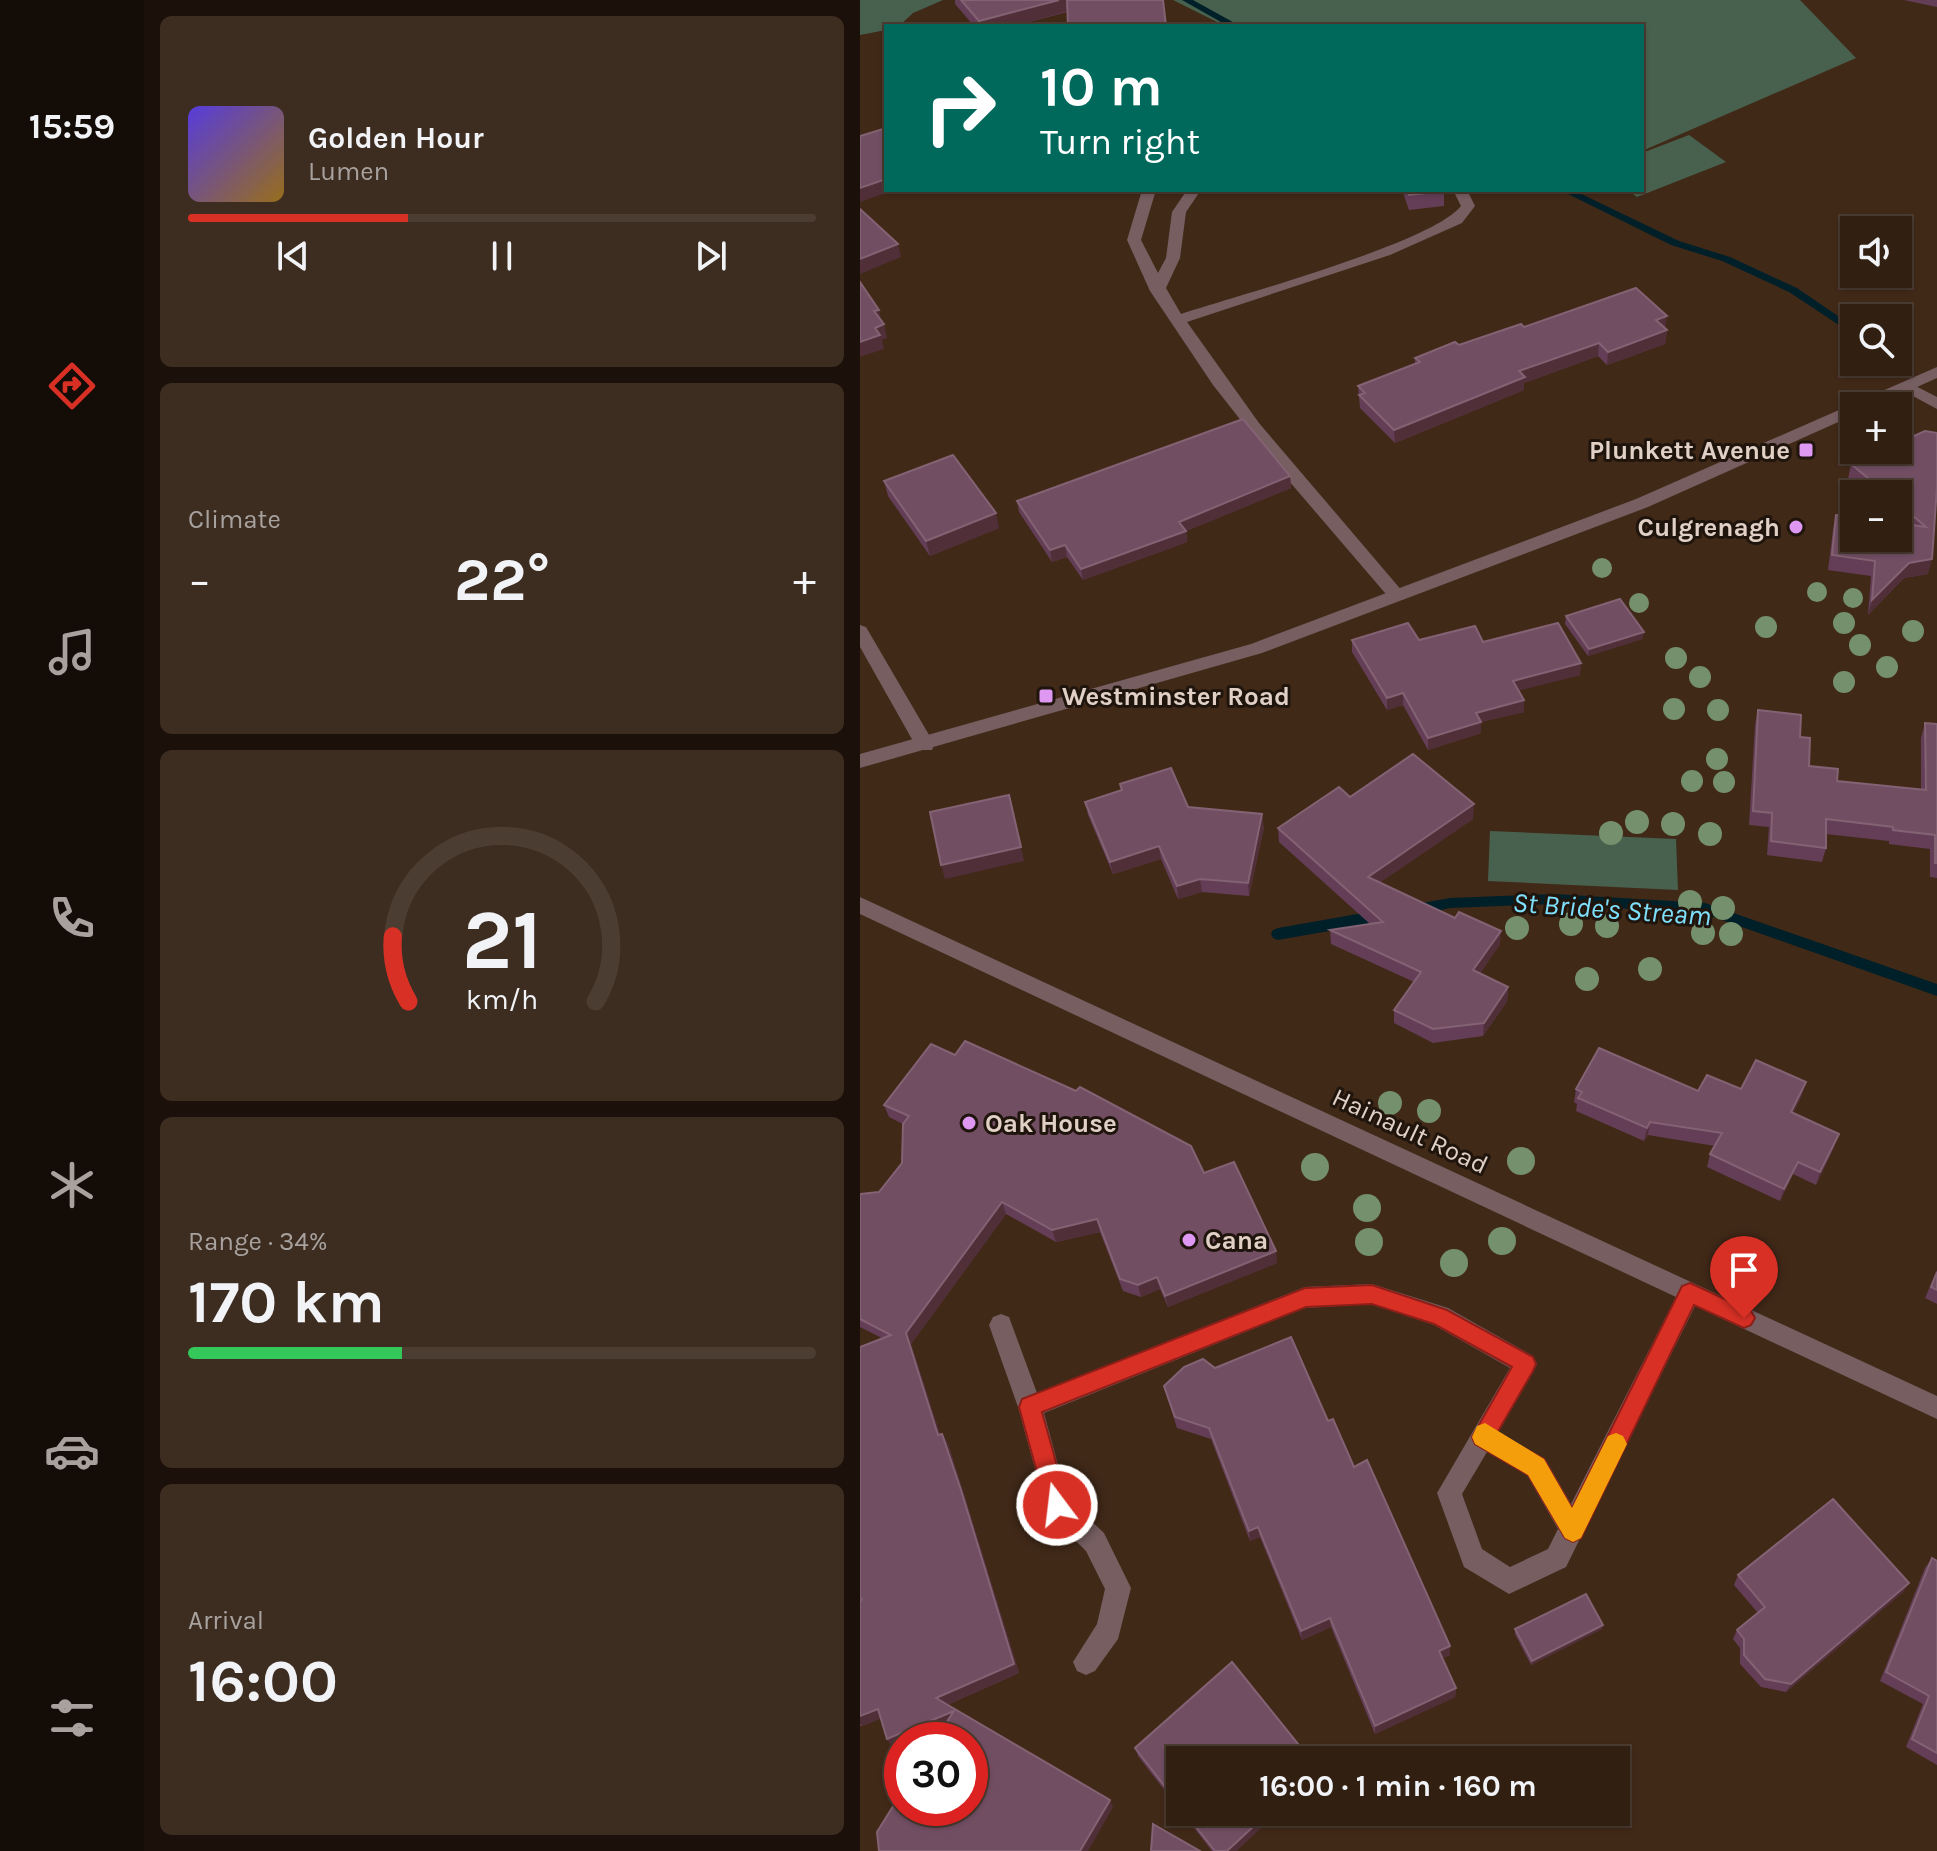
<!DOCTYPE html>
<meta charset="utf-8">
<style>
body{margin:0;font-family:Karla,sans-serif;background:#3d2c20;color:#f1f3f6;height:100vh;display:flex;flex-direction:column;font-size:30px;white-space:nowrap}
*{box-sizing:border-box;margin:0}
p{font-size:26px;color:#a8a29f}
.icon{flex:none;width:44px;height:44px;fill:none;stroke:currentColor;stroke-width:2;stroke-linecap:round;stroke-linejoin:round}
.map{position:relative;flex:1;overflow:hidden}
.drawer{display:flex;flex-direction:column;gap:16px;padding:16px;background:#1b110a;width:716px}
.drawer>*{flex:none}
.guide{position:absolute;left:24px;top:24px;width:760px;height:168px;border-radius:0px;box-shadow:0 2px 6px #0004,0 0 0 2px #4c3d32;background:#00695c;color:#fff;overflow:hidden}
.controls{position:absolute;left:980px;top:216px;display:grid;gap:16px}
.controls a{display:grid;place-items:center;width:72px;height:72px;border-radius:0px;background:#311f12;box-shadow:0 2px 6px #0004,0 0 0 2px #4c3d32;font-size:40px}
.speed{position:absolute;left:24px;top:1722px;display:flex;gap:16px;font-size:40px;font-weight:700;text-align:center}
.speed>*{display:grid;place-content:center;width:104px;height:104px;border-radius:50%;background:#311f12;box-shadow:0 2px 6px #0004,0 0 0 2px #4c3d32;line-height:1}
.speed .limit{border:12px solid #d22;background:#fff;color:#111}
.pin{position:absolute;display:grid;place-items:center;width:68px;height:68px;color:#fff;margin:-82px -34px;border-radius:50% 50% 50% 0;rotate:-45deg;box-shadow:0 0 8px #0007}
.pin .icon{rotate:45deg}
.me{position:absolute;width:88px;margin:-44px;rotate:345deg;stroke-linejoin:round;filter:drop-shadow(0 0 6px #0008)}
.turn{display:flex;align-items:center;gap:28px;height:168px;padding:0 24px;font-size:36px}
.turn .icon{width:104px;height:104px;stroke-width:2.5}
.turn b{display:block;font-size:56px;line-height:68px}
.big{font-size:60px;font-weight:700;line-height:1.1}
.drawer .widget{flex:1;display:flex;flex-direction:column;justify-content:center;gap:12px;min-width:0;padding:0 28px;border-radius:12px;background:#3d2c20}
.drawer .dial{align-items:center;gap:0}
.dial svg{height:208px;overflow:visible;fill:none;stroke:#4c3d32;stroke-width:7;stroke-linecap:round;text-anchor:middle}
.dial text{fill:#f1f3f6;stroke:none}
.song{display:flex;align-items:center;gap:24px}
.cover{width:96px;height:96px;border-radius:12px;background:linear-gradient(135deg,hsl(250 70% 55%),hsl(40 70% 35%))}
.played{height:8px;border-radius:4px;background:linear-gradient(90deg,#d93025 35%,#4c3d32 35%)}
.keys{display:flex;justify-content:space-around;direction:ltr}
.heat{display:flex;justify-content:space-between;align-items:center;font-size:44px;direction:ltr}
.charge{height:12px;border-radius:6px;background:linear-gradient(90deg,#34c759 34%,#4c3d32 0)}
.trip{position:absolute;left:306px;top:1746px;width:464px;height:80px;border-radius:0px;background:#311f12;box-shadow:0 2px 6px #0004,0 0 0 2px #4c3d32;font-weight:700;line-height:80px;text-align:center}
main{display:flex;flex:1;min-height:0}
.tab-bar{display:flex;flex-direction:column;width:144px;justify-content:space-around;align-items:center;background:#140c07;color:#a8a29f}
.tab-bar .icon{width:56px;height:56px}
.tab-bar .on{color:#d93025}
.tab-bar b{font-size:36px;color:#f1f3f6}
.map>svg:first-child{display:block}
</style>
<main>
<nav class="tab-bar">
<b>15:59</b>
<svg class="icon on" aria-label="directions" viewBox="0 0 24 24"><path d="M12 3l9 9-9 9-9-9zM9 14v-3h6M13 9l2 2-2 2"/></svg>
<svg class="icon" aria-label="music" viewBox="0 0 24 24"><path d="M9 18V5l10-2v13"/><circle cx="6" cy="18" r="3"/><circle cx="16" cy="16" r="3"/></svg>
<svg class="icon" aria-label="phone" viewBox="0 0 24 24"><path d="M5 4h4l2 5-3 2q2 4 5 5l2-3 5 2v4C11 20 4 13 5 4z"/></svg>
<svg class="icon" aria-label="climate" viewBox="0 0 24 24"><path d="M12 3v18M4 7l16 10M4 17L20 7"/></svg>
<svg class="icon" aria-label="car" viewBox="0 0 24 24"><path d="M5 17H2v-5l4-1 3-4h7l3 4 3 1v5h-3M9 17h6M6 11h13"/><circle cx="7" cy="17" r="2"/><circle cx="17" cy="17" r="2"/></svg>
<svg class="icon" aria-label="filters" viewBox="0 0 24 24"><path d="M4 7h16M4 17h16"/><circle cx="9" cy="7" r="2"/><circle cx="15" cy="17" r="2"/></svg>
</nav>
<section class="drawer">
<div class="widget">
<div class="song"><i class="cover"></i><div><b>Golden Hour</b><p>Lumen</p></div></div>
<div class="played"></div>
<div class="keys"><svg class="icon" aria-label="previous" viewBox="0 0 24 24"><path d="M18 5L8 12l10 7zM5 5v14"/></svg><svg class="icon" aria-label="pause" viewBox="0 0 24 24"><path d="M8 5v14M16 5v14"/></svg><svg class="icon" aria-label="next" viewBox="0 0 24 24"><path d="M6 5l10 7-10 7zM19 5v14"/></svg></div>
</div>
<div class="widget"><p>Climate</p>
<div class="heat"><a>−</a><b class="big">22°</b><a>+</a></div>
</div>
<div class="widget dial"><svg viewBox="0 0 100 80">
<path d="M14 69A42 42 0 1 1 86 69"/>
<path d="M14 69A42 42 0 0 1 8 44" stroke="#d93025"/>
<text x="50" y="56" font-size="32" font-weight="700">21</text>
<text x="50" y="72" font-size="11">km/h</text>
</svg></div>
<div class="widget"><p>Range · 34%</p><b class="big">170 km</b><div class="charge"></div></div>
<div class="widget"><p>Arrival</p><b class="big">16:00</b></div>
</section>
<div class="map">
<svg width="1077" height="1851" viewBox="0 0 1077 1851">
<rect width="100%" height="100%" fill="#412918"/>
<!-- green -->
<g fill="#48614e">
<path d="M0,0H83L53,13L39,26H26V30L0,35Z"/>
<path d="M313,0H940L996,58L782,151V26H365Z"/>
<path d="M829,135L866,162L777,197L767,190H782V153Z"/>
<path d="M630,831L816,839L818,890L628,881Z"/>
</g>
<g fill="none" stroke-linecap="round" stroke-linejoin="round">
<!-- stream -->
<g fill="#002029" fill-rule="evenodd">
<path d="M322,0H333L380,26H368Z"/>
<path d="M700,190H713L819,241L870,257L937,288L994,327V335L929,292L862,261L811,245Z"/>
<path d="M694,894L845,903L1077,984V996L845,914L694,904L590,908L556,916L551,914L549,910L551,906L556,904L590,898Z"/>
<path d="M520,910L525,912L527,916L525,920L520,922L418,940L413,938L411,934L413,930L418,928Z"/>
</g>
<!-- service -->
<path fill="#765e61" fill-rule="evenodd" d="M282,190H296L281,240L298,273L306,258L312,212L327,190H341L326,212L320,258L306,288L321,314C376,296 572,243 601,206L593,190H607L615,206L602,223L530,255L327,322L399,423L543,592L546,596L543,600H531L423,474L353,385L290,291L267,240Z"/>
<!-- minor -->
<g fill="#765e61" fill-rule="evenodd">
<path d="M1046,381L1077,397V409L1040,389L1038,386Z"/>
<path d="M0,625L6,627L72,740L74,745L72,750H58L0,647Z"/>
<path d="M0,897L1077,1396V1419L835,1306L706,1567L649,1594L604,1567L577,1493L650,1368L574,1325L512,1304L445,1308L184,1413L207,1498L244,1533L271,1588L258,1639L235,1671L226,1675L217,1671L213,1662L237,1624L245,1589L226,1551L188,1514L185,1505L158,1407L129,1325L133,1317L141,1314L149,1317L177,1393L445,1287L512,1284L588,1308L673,1356L677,1364L673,1372L638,1432L685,1459L711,1504L816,1297L0,914ZM627,1452L667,1475L698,1529L688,1549L650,1567L622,1549L602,1494Z"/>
</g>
<!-- tertiary -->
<path fill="#765e61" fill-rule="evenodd" d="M1077,367V378L1015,406H994V415L788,507L402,653L0,768V754L391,644L776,499Z"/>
</g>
<!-- trees -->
<g fill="#74906c">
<circle cx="742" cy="568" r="10"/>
<circle cx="957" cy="592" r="10"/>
<circle cx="993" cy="598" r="10"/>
<circle cx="779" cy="603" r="10"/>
<circle cx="984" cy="623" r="11"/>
<circle cx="906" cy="627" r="11"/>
<circle cx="1053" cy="631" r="11"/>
<circle cx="1000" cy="645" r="11"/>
<circle cx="816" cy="658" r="11"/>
<circle cx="1027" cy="667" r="11"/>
<circle cx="840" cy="677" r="11"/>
<circle cx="984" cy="682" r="11"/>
<circle cx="814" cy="709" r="11"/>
<circle cx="858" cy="710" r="11"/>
<circle cx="857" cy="759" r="11"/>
<circle cx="832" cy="781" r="11"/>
<circle cx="864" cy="782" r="11"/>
<circle cx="777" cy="822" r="12"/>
<circle cx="813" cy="824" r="12"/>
<circle cx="751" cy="833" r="12"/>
<circle cx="850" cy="834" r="12"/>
<circle cx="830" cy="902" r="12"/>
<circle cx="863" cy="908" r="12"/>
<circle cx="711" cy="924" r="12"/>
<circle cx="747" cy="926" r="12"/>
<circle cx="657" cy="928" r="12"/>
<circle cx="843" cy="933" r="12"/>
<circle cx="871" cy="934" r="12"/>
<circle cx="790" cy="969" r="12"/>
<circle cx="727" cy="979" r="12"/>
<circle cx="530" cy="1103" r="12"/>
<circle cx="569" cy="1111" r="12"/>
<circle cx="661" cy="1161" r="14"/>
<circle cx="455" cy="1167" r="14"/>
<circle cx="507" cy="1208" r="14"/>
<circle cx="642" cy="1241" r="14"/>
<circle cx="509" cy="1242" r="14"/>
<circle cx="594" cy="1263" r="14"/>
</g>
<!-- wall -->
<g fill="#643e57">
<path d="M95,0H303L207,12L154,26H114L95,4Z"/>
<path d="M1044,0H1077V7Z"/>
<path d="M542,190H584V206L549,210Z"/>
<path d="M664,327L806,329L807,330L805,344L747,365L738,356L664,383V390L535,443L500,408L498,386L555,364V358Z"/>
<path d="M1065,431L1068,574L1044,578L1008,615L1011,576L968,570L973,530L976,515L1040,523L1038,522V494H1005L988,479L991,464Z"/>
<path d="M430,476L431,488L326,531L327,542L223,580L207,557L192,562L159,512L157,501Z"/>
<path d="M24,481L139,528L70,556L28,496Z"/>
<path d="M706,616L784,632L782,639L728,656L705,624Z"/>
<path d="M492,640H559L623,642L720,675L659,690L664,700V712L621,722V733L568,750L543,705L527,710L492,652Z"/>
<path d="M898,710L940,737L949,766L977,781L1061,790V738L1065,723L1077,724V878L1070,877V849L1029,844V841L966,834V848L962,862L907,855L909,827L889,825L895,725Z"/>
<path d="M260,784L328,807L404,827L389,896L342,892L318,899L301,859L253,874L228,815L225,802L261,791Z"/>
<path d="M490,797L613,819L520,882L640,944L620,973L648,987L647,1001L623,1036L573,1043L534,1023V1010L554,982L471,944L470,930L510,924L419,842L418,828Z"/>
<path d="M716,1089L838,1091L881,1089L942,1095L933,1113L974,1147L956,1185L933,1174L920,1201L847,1167L850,1154L855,1146L788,1135L784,1141L716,1111L717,1104L714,1102Z"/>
<path d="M24,1105L344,1173L417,1263L308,1307L300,1289L281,1297L263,1291L240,1232L196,1242L146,1214L51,1344L80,1435L82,1434L88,1444L106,1501L159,1673L87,1705L253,1807L85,1725L50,1740H42L33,1747L27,1739L21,1718L2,1726H0V1347L22,1338L0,1327V1194L19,1192L42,1163L43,1124L29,1117Z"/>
<path d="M1077,1270V1304L1065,1298Z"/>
<path d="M355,1368L468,1421L494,1467L590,1655L582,1658L596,1688L595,1697L515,1734L471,1627L442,1640L400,1537L390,1541L351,1439L317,1428L307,1397L304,1386Z"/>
<path d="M1072,1558L1077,1561V1765L1046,1747L1063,1704L1020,1681L1065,1568Z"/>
<path d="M878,1575L1049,1583L1043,1592L926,1692L901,1687L880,1664V1648L873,1639L877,1630L898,1613L874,1585Z"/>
<path d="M655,1629H742L671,1665L655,1634Z"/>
<path d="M275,1748L320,1760V1810L278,1756Z"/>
<path d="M322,1812H418L376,1851H352Z"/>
</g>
<!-- shaded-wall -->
<g fill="#512f39">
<path d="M199,0H207L208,11L154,26H120L119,21Z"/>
<path d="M26,179V190H34L0,202V188Z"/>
<path d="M38,244L41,257L0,274V259Z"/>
<path d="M19,310L22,323L14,311Z"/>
<path d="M807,316L805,329L796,320Z"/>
<path d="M24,324L27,338L22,340L24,349L0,357V342L15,328Z"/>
<path d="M807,330L805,344L747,365L748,352Z"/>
<path d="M739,343L738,356L664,383V390L535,443L534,430L659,371Z"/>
<path d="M430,476L431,488L326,531L327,542L223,580L221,569L319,522Z"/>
<path d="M136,513L139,528L70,556L66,541Z"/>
<path d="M205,545L207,557L192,562L190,550Z"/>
<path d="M1072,559L1068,574L1044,578L1008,615L1012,600L1049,563Z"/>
<path d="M784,632L782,639L728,656L729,649Z"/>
<path d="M721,663L720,675L653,692V681Z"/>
<path d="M543,693V705L527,710V698Z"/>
<path d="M664,700V712L621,722V733L568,750V738L616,713Z"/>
<path d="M149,795L164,861L85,879L81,865Z"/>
<path d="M614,804L613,819L508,891V877Z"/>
<path d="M402,814L404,827L389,896L388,883Z"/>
<path d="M299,846L301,859L253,874L250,862Z"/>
<path d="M340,879L342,892L318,899L317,886Z"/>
<path d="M641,931L640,944L613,984V970Z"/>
<path d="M648,987L647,1001L623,1036L624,1023Z"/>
<path d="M946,1082L942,1095L927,1125L931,1112Z"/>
<path d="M790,1122L788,1135L784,1141L787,1128Z"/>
<path d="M979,1134L974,1147L956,1185L960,1172Z"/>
<path d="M938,1162L933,1174L920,1201L924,1189Z"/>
<path d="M142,1202L146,1214L51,1344L84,1446L78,1435L46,1333Z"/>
<path d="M237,1219L240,1232L196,1242L192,1230Z"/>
<path d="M416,1251L417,1263L308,1307L305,1296Z"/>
<path d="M297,1277L300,1289L281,1297L278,1285Z"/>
<path d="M82,1434L88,1444L106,1501L159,1673L82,1707L76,1698Z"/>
<path d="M398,1527L400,1537L390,1541L389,1531Z"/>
<path d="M1049,1583L1043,1592L926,1692L931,1684Z"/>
<path d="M470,1618L471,1627L442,1640L441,1631Z"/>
<path d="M743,1625L742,1629L671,1665L672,1661Z"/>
<path d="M590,1646V1655L578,1660L579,1651Z"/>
<path d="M596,1688L595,1697L515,1734V1726Z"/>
<path d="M18,1709L25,1717L2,1726L0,1724V1716Z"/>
<path d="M94,1711L99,1719L50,1740H42V1743L33,1747L27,1739Z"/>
<path d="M250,1800L253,1807L228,1851H220Z"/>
<path d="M409,1812H418L376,1851H367Z"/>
</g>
<!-- building -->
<g fill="#724e63" stroke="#836273" stroke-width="2">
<path d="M101,0H199L119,21Z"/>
<path d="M207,0H303L306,26H208Z"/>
<path d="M26,128V179L0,188V136Z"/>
<path d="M547,190H584V191L549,195Z"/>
<path d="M0,209L38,244L0,259Z"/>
<path d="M0,282L19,310L14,311L24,324L15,328L20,335L0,342Z"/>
<path d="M776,288L807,316L796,320L807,330L748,352L739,343L659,371L665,377L534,430L499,395L505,393L498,386L560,362L555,358L595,342L599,345L661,324L664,327Z"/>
<path d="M383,419L430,476L319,522L326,531L221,569L205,545L190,550L157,501Z"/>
<path d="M1065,431L1077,433V487L1072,559L1049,563L1012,600L1015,561L972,555L976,515L994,517V538H1038V523L1066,527L1038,503V494H1027L991,464L1023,450H1038V443Z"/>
<path d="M93,455L136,513L66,541L24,481Z"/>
<path d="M760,599L784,632L729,649L706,616Z"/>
<path d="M548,623L559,640L615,626L623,642L698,623L721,663L653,681L664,700L616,713L621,722L568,738L543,693L527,698L492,640Z"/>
<path d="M898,710L941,715L940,737L950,738L949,766L978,769L977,781L1066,790L1065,723L1077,724V863H1075V835L1033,830V827L966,819V848L911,841L912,813L893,811Z"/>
<path d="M553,754L614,804L508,877L595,918L599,912L641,931L613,970L648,987L624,1023L573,1029L534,1010L561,972L470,930L523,922L418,828L479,787L490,797Z"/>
<path d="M311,768L328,807L402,814L388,883L340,879L317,886L299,846L250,862L225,802L262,790L260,784Z"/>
<path d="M149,795L161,847L81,865L70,812Z"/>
<path d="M105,1041L216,1091L220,1087L331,1146L344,1173L374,1162L416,1251L305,1296L297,1277L278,1285L260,1279L237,1219L192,1230L142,1202L46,1333L78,1435L82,1434L101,1490L154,1664L76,1698L250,1800L220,1851H19L17,1832L42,1792V1808H110V1740H75L94,1711L27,1739L18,1709L0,1716V1602L2,1599L0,1598V1347L31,1335L0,1319V1194L19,1192L42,1163L43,1124L49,1116L24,1105L71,1044L95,1055Z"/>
<path d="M739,1048L838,1091L847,1075L881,1089L896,1060L946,1082L931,1112L979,1134L960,1172L938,1162L924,1189L850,1154L862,1133L790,1122L787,1128L718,1098L722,1092L716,1089Z"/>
<path d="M1077,1272V1290L1071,1287Z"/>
<path d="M431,1337L468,1421L473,1419L494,1467L507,1460L590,1646L579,1651L596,1688L515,1726L470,1618L441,1631L398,1527L389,1531L349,1428L315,1417L304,1386L324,1367L343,1359L355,1368Z"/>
<path d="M973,1499L1049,1583L931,1684L905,1679L884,1655V1639L877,1630L905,1607L878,1575Z"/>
<path d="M1072,1558L1077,1561V1753L1052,1739L1069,1696L1026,1672Z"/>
<path d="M726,1594L743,1625L672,1661L655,1629Z"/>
<path d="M372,1662L451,1760H320V1806L275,1748Z"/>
<path d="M324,1812H409L367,1851H355Z"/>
<path d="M293,1824L340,1851H291Z"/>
</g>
<!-- route -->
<path fill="#d93025" stroke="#8d1f18" stroke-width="2" d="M830,1283L891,1311L895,1318L891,1325L884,1328L834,1305L721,1538L713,1542L705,1538L668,1475L615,1444L612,1437L652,1367L574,1324L512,1304L446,1307L182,1412L208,1505L205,1513L197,1516L189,1513L186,1505L159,1407L162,1399L445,1288L512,1285L587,1310L673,1357L676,1364L673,1371L637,1433L684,1459L712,1508L822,1286Z"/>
<!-- slow -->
<path fill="#f59e0b" d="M625,1423L684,1459L712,1508L748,1436L756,1433L763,1436L767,1444L721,1538L713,1542L705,1538L668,1475L615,1444L612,1437L617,1426Z"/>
<!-- markers -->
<g fill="#de98f2" stroke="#20150d" stroke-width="3">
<rect x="938" y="442" width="16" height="16" rx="4"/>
<circle cx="936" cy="527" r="8"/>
<rect x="178" y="688" width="16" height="16" rx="4"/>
<circle cx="109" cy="1123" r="8"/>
<circle cx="329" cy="1240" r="8"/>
</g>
<g text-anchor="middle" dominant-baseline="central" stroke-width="6" stroke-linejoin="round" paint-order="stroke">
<!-- poi labels -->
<g font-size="26" font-weight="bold" fill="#e0d0c6" stroke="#20150d" text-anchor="start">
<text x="930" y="450" text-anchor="end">Plunkett Avenue</text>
<text x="920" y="527" text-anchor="end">Culgrenagh</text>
<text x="202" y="696">Westminster Road</text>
<text x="125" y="1123">Oak House</text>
<text x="345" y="1240">Cana</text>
</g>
<!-- street labels -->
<g font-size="26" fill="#e0d0c6" stroke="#20150d">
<text transform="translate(550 1131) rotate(25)">Hainault Road</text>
</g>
<!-- water labels -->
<g font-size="28" font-style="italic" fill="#7ee0fc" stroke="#20150d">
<text transform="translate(752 909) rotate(4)">St Bride's Stream</text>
</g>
</g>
</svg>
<div class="controls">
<a><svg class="icon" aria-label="sound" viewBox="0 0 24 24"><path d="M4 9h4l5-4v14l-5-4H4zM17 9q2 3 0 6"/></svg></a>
<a><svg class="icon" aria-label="search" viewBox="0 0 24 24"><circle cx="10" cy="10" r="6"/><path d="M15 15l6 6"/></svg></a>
<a>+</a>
<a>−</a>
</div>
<div class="speed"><div class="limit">30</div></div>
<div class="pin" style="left:884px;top:1318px;background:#d93025"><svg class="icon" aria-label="arrive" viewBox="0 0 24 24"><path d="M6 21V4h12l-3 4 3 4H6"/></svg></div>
<svg class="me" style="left:197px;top:1505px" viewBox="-20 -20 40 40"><circle r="17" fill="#d93025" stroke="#fff" stroke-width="3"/><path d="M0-11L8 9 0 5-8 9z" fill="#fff"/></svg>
<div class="trip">16:00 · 1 min · 160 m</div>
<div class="guide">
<div class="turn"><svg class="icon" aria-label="right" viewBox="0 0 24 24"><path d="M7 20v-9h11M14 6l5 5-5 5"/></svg><div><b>10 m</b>Turn right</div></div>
</div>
</div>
</main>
